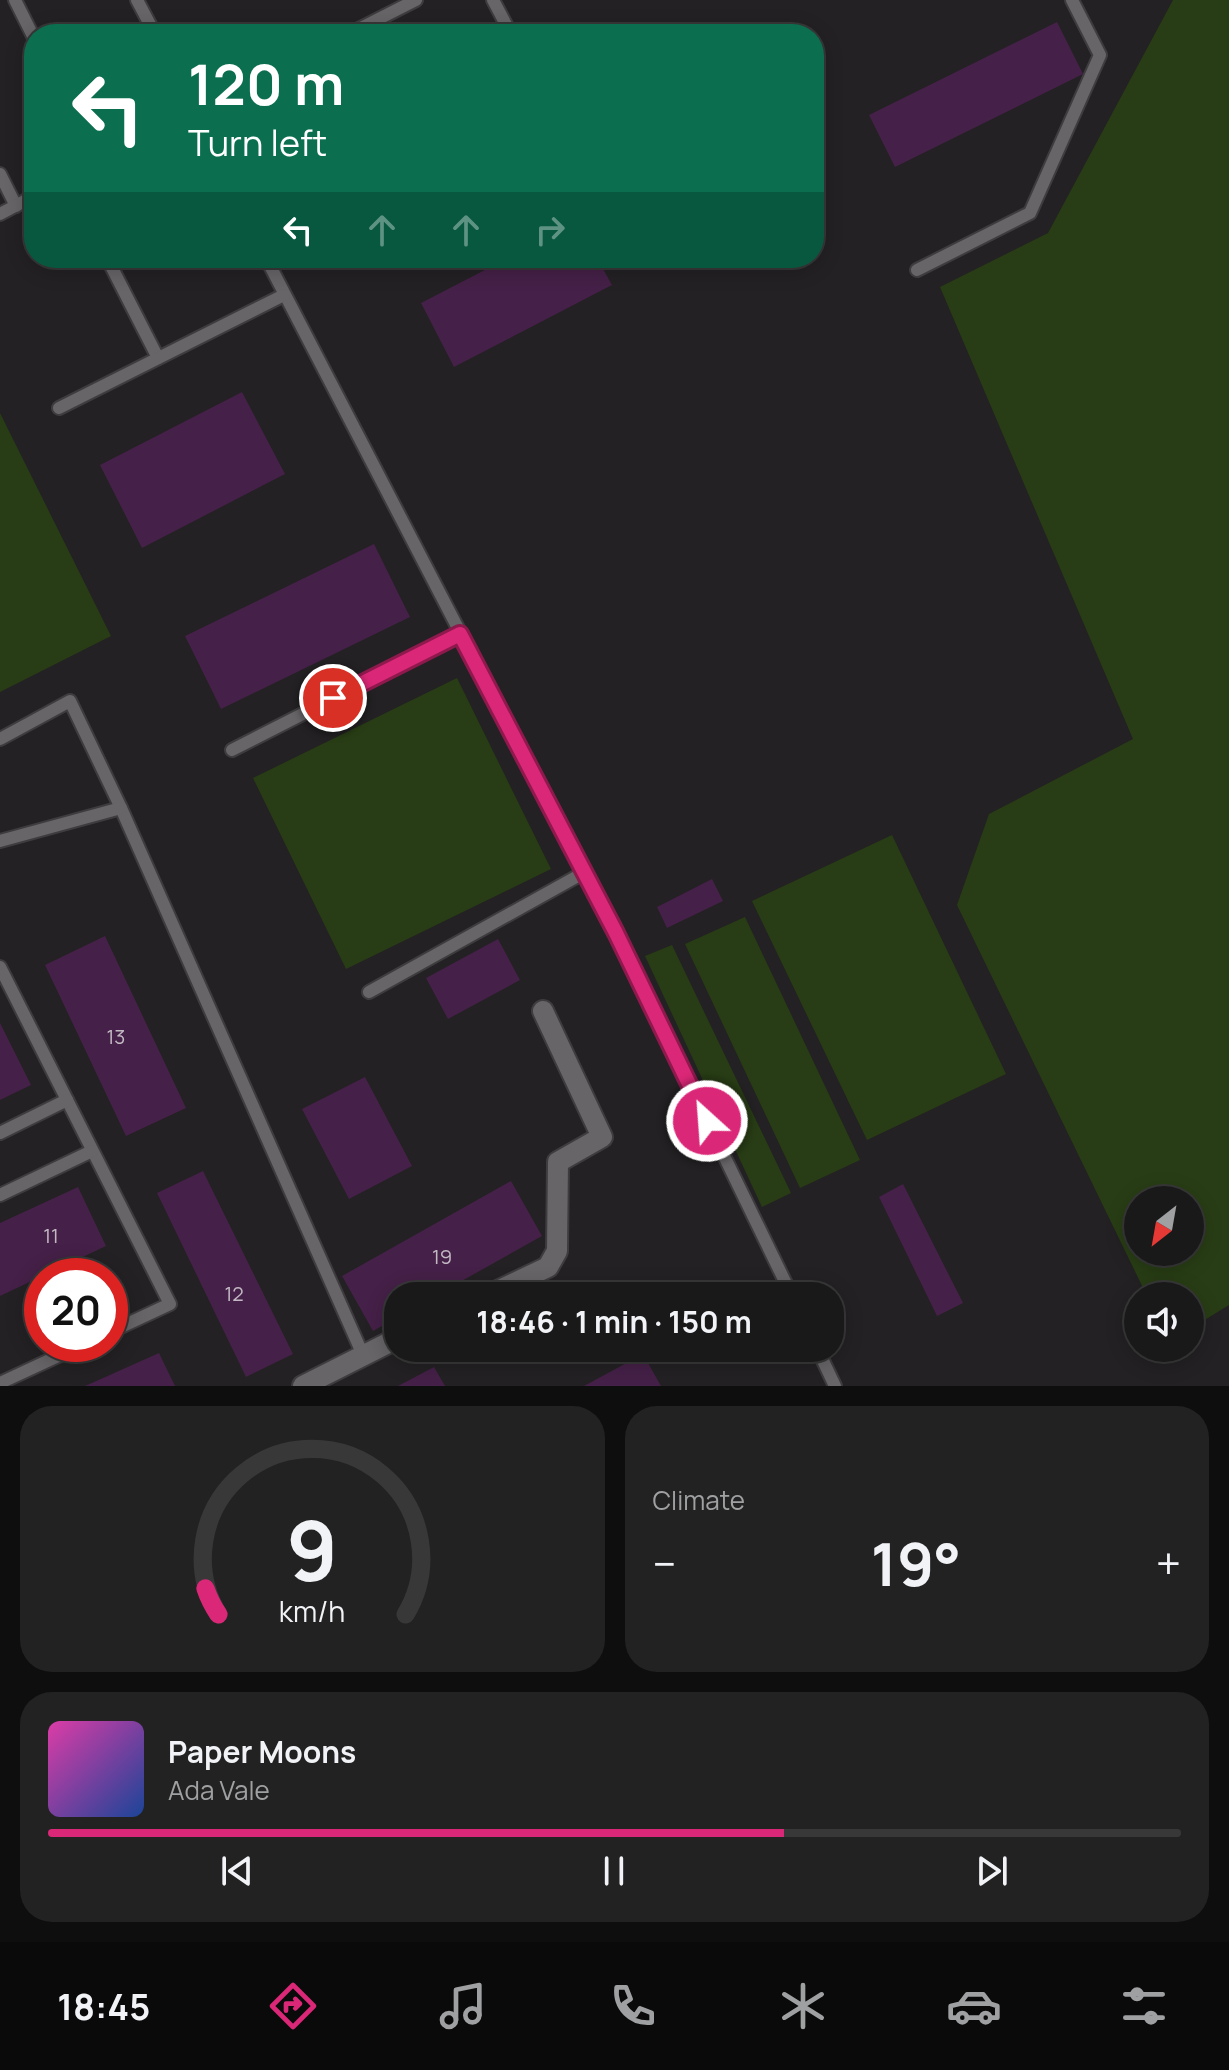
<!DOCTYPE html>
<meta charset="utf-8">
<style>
body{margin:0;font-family:Manrope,sans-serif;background:#232223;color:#f1f3f6;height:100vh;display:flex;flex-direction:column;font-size:30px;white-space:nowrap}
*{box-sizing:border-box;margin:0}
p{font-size:26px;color:#9fa0a2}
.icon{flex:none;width:44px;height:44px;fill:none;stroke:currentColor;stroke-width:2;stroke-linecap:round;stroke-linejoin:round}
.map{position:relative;height:1386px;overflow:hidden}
.details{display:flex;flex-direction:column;gap:20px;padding:20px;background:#0e0e0e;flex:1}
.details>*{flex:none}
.banner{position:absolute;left:24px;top:24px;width:800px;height:244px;border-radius:32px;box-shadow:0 4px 20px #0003,0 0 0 2px #383839;background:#0b6e4f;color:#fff;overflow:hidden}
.needle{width:52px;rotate:211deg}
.fabs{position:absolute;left:1124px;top:1186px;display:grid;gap:16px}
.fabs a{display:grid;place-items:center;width:80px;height:80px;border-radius:50%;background:#1a191a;box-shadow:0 4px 20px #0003,0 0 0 2px #383839;font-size:40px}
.speed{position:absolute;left:24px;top:1258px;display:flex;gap:16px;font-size:40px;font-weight:700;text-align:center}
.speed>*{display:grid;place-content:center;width:104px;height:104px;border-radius:50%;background:#1a191a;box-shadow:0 4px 20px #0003,0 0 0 2px #383839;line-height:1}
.speed .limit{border:12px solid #d22;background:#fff;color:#111}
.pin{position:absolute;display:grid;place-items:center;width:68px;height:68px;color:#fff;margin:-34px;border:4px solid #fff;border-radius:50%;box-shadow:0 2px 8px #0007}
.me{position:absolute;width:88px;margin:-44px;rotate:334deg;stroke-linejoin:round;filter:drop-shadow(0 0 6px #0008)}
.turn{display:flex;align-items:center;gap:28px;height:168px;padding:0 32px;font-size:36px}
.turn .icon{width:104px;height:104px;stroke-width:2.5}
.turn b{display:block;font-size:56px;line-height:68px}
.lanes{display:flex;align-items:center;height:76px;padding:0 32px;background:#0003;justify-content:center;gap:40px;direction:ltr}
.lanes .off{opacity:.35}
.big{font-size:60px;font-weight:700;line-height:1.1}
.details .widget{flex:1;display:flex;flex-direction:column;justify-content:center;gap:12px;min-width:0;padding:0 28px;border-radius:32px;background:#232223}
.details .dial{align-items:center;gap:0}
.dial svg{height:208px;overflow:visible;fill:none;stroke:#383839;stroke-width:7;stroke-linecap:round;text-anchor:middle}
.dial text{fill:#f1f3f6;stroke:none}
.song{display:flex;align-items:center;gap:24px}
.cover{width:96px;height:96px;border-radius:12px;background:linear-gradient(135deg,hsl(320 70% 55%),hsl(220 70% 35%))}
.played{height:8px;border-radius:4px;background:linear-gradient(90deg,#db2777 65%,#383839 65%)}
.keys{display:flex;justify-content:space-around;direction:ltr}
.heat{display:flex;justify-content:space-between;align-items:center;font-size:44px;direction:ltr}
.details .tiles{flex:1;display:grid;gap:20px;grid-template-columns:1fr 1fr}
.widget:last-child{grid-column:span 2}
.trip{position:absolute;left:384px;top:1282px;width:460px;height:80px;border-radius:32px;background:#1a191a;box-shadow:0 4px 20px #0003,0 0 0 2px #383839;font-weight:700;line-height:80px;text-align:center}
.menu{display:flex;height:128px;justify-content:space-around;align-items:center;background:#0a0a0a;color:#9fa0a2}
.menu .icon{width:56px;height:56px}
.menu .active{color:#db2777}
.menu b{font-size:36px;color:#f1f3f6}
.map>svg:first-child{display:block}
</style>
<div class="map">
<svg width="1229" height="1386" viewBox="0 0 1229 1386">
<rect width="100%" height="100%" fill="#232123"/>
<!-- green -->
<g fill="#283d15" fill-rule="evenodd">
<path d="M1173,0H1229V1305L1190,1329V1296H1147L957,905L989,814L1133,739L940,287L1048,233ZM1190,1200V1252H1138V1200Z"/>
<path d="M0,413L111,636L0,692Z"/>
<path d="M457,678L551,869L346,969L253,778Z"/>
<path d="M892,835L1006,1074L867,1140L752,901Z"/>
<path d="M745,917L860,1160L800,1188L685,944Z"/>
<path d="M672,945L791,1193L762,1207L645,956Z"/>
</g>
<!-- building -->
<g fill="#452048">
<path d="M1057,22L1083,74L895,167L869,115Z"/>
<path d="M508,258H597L612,285L454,367L421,303Z"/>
<path d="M242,392L285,474L142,548L100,465Z"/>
<path d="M374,544L410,617L221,709L185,636Z"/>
<path d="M712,879L723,901L667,928L657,907Z"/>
<path d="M105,936L186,1108L126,1136L45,965Z"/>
<path d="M498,939L520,980L448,1019L426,978Z"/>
<path d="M0,1023L31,1085L0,1100Z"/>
<path d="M365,1077L412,1166L349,1199L302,1109Z"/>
<path d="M203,1171L293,1354L246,1377L157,1193Z"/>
<path d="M511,1181L542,1236L435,1296H398V1317L373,1331L342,1276Z"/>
<path d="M903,1184L963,1303L937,1316L879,1197Z"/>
<path d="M78,1187L106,1246L0,1296V1223Z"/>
<path d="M159,1353L175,1386H85Z"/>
<path d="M643,1354L661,1386H584Z"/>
<path d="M434,1367L445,1386H398Z"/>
</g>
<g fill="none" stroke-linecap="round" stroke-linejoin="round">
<defs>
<g id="service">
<path d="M15,0L34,38"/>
<path d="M137,0L155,34"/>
<path d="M493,0L511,34"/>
<path d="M349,34L416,0"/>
<path d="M0,174L16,206"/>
<path d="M0,214L34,196"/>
<path d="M107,258L158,358"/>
<path d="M266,258L616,933L792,1296"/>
<path d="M917,270L1030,213L1100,55L1072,0"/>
<path d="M59,408L284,295"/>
<path d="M0,739L70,701L121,808L363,1355"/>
<path d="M232,750L460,634"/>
<path d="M0,841L121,808"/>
<path d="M0,967L170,1304L110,1332"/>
<path d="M369,992L585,872"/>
<path d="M0,1133L67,1100"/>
<path d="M0,1195L92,1151"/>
<path d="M817,1348L835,1386"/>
<path d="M0,1383L84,1344"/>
</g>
<g id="minor">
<path d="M487,1296L548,1267L557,1251L558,1162L602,1137L543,1011"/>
<path d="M303,1386L398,1338"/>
</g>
</defs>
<!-- service casing -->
<use href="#service" stroke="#3e3c3e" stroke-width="16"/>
<!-- minor casing -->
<use href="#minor" stroke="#3e3c3e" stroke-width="24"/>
<!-- service -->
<use href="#service" stroke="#676567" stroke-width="12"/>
<!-- minor -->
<use href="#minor" stroke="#676567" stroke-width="20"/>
</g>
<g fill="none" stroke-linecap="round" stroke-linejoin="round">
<defs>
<path id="route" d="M333,698L460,634L616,933L707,1121"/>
</defs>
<!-- route casing -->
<use href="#route" stroke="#8e194d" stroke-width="20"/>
<!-- route -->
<use href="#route" stroke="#db2777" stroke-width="14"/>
</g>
<g text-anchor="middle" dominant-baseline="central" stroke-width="6" stroke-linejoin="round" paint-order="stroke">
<!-- number labels -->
<g font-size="20" fill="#c3b9c4">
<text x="116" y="1036">13</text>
<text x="51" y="1235">11</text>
<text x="442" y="1256">19</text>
<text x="234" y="1293">12</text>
</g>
</g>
</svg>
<div class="fabs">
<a><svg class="needle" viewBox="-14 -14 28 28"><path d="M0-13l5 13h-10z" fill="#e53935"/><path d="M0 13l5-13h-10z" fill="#9fa0a2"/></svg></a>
<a><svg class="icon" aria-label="sound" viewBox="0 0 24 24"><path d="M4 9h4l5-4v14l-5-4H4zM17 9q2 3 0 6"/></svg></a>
</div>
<div class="speed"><div class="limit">20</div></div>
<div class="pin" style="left:333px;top:698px;background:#d93025"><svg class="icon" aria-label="arrive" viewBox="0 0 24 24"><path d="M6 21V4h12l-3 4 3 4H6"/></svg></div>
<svg class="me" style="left:707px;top:1121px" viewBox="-20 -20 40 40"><circle r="17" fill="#db2777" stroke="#fff" stroke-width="3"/><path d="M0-11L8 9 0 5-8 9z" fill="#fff"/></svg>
<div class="trip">18:46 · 1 min · 150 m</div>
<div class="banner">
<div class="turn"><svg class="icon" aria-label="left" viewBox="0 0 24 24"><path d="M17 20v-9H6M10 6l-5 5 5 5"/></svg><div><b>120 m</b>Turn left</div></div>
<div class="lanes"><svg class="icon" aria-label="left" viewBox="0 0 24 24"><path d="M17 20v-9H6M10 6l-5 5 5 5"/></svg><svg class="icon off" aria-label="ahead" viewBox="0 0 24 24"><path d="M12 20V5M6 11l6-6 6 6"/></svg><svg class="icon off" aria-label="ahead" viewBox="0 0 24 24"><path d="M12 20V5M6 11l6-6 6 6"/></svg><svg class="icon off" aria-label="right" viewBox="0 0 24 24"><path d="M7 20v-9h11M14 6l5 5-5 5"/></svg></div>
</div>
</div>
<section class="details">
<div class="tiles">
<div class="widget dial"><svg viewBox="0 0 100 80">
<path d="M14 69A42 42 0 1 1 86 69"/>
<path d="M14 69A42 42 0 0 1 9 59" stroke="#db2777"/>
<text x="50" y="56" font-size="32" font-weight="700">9</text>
<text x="50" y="72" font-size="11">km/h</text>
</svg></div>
<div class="widget"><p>Climate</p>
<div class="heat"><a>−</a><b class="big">19°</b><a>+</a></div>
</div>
<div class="widget">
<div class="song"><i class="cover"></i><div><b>Paper Moons</b><p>Ada Vale</p></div></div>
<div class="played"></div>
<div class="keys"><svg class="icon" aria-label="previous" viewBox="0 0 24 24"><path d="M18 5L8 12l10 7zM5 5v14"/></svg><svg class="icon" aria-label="pause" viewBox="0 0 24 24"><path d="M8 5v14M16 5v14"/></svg><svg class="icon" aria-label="next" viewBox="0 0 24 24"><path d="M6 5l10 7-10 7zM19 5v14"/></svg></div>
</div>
</div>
</section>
<nav class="menu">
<b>18:45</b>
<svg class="icon active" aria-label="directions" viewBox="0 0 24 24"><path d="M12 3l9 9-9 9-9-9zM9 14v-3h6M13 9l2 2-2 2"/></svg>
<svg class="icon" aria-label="music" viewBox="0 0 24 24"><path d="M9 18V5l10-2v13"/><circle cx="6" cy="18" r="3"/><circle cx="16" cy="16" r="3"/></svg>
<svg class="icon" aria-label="phone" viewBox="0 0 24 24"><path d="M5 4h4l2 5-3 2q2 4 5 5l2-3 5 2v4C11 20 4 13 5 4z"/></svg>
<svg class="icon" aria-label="climate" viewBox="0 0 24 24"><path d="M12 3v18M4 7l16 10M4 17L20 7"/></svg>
<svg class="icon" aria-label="car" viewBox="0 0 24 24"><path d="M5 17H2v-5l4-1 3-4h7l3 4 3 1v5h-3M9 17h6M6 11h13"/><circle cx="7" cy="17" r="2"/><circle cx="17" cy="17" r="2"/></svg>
<svg class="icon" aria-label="filters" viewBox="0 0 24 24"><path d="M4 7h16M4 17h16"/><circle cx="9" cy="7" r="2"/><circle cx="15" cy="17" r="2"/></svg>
</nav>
